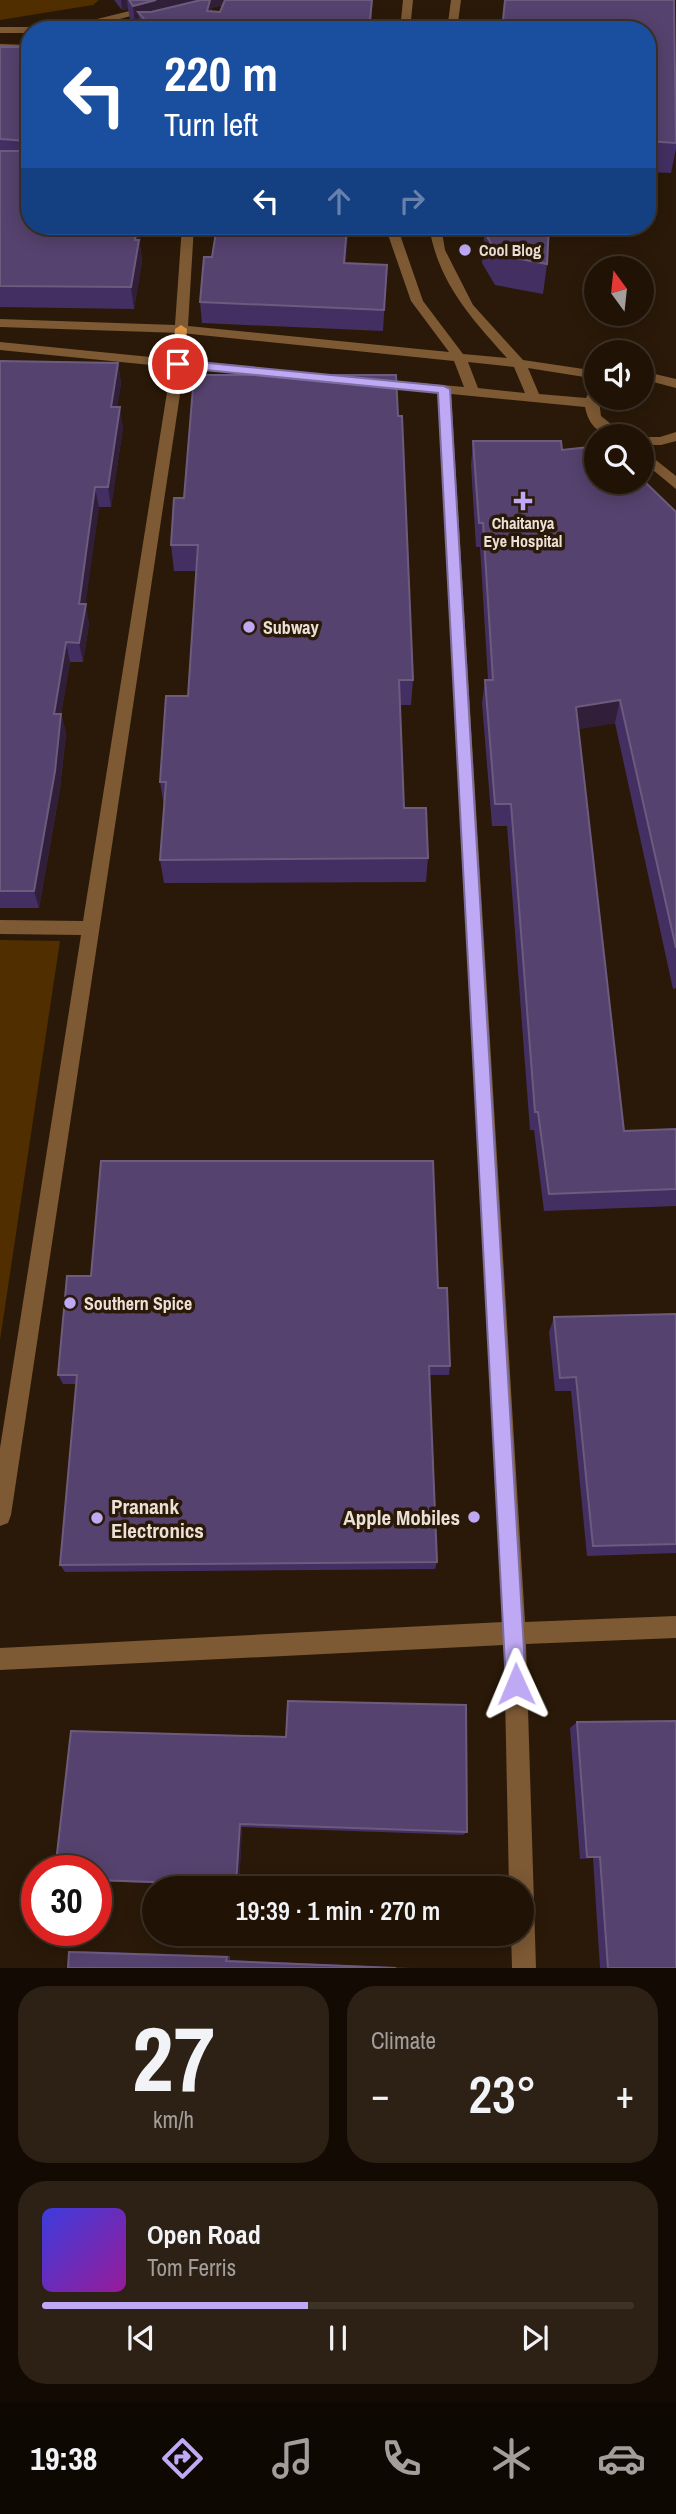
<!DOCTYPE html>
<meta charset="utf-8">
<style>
body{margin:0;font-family:"Archivo Narrow",sans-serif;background:#2d2014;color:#f1f3f6;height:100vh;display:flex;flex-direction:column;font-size:26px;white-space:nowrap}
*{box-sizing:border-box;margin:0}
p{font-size:23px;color:#a29e9b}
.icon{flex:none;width:38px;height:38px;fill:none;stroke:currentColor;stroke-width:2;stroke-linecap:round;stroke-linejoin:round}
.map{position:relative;height:1968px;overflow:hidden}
.side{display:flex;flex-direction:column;gap:18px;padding:18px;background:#120a03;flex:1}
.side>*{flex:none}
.top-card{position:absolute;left:21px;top:21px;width:635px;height:214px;border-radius:28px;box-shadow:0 4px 18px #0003,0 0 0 2px #3d3228;background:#1a4fa0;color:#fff;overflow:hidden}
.needle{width:46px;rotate:345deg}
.fabs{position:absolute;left:584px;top:256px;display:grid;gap:14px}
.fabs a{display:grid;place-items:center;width:70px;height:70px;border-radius:50%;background:#201306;box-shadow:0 4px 18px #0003,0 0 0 2px #3d3228;font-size:35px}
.speed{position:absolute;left:21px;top:1855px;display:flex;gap:14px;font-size:35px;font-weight:700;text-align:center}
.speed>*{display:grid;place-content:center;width:91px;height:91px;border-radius:50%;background:#201306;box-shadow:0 4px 18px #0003,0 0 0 2px #3d3228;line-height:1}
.speed .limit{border:10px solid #d22;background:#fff;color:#111}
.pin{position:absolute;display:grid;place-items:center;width:60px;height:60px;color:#fff;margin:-30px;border:4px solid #fff;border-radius:50%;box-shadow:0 2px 7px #0007}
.me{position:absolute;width:77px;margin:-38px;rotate:359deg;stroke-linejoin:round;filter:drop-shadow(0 0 5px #0008)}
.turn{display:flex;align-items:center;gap:24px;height:147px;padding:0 28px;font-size:32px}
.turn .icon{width:91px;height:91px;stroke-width:2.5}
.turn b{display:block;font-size:49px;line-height:60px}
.lanes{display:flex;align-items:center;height:66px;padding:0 28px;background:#0003;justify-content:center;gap:35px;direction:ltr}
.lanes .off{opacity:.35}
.big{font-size:52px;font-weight:600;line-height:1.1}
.side .card{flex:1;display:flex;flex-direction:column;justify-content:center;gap:10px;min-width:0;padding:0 24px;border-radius:28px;background:#2d2014}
.side .dial{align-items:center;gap:0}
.dial b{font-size:91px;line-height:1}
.song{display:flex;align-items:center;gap:21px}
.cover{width:84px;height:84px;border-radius:10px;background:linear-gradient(135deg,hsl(240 70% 55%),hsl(300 70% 35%))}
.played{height:7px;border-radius:4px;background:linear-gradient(90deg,#bfa9f4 45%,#3d3228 45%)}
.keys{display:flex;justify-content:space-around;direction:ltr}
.heat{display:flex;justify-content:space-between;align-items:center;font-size:38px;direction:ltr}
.side .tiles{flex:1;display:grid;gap:18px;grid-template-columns:1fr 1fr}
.card:last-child{grid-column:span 2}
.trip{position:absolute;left:142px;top:1876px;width:392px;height:70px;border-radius:35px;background:#201306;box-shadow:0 4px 18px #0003,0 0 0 2px #3d3228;font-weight:600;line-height:70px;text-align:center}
.dock{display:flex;height:112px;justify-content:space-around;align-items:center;background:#0d0802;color:#a29e9b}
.dock .icon{width:49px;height:49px}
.dock .on{color:#bfa9f4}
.dock b{font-size:32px;color:#f1f3f6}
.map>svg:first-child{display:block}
</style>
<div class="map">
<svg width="676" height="1968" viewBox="0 0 676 1968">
<rect width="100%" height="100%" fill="#2a1908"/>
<!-- green -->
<g fill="#512e00">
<path d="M0,0H99L93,5L0,20Z"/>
<path d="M0,940L60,941L0,1340Z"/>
</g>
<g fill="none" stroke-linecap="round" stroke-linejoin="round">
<!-- minor -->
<g fill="#7d5934" fill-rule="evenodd">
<path d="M174,0H192L89,27L36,30L89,21Z"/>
<path d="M403,0H413L410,30H400Z"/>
<path d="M451,0H461L457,30H447Z"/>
<path d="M0,27H30L35,30H30V33H0Z"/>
<path d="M0,44L30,45V51L0,50Z"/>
<path d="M182,226H194L188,326L449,352L411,301L385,226H397L423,301L463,354L507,358C470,317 438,282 429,226H441L445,250L473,305L523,360L597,371V379L528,368L539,394L586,398L592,386L597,385L601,416L626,436C603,436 590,431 585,407L451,394L525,1622L676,1616V1638L526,1644L536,1968H512L511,1934H522V1888H509L504,1645L0,1670V1648L503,1622L438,393L374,387L367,383L374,379L464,387L454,361L181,333L0,327V319L175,325ZM468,362L514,367L525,393L478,388Z"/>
<path d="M0,342L311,373L318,377L311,381L184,368L11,1515L8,1523L0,1526V1448L81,935L0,934V920L83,921L171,367L0,350Z"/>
<path d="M642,371L676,379V388L642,379Z"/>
<path d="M676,432V441L661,445H642V437H660Z"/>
<path d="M642,449L676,476V489L642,461Z"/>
</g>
<!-- major -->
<path fill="#de9340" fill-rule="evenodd" d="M181,325L187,329L184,364L178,368L172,364L175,329Z"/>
</g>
<!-- wall -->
<g fill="#432f62" fill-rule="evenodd">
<path d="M114,0H372L371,30H140V25L135,26L130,19L128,9L122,10ZM223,5L220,12L212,11L211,8Z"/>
<path d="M648,30L676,87V149L671,173L648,172Z"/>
<path d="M0,47L140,245L142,261L134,309L0,307Z"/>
<path d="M485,226L547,264L543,294L495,285L482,263Z"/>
<path d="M212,257L387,265L383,331L202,323L200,302Z"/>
<path d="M0,361L118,363L121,384L117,407L123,428L111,507H99L85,604L89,624L83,662H70L61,714L66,733L60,789L39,908H0Z"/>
<path d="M398,416L413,680L411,705H400L404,808L428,858L426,882L164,883L160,860L164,806L160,782L188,696L196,571H174L171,545L184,498Z"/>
<path d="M473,441L562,450L676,512V988L673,989L615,723L578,729L624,1131L676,1129V1206L544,1211L534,1130H530L507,826H492L482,703L485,680H488L480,547H476L471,465Z"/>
<path d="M438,1288L450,1366L449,1375H430L437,1562L435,1569L65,1572L60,1565L76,1384H63L58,1375Z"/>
<path d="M676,1314V1553L587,1556L571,1391H555L549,1332L554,1317Z"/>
<path d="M577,1722L676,1968H600L593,1858L580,1859L570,1728Z"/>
<path d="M71,1731L467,1832L463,1835L242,1827L239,1886L96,1881V1871Z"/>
<path d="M77,1951L230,1956V1960L412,1968H68L69,1952Z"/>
</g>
<!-- shaded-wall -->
<g fill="#311e39">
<path d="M121,0H127L128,9L122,10Z"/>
<path d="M129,0H242L211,8L212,19L138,12L140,25L135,26L133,6Z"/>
<path d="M137,226H143L140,245L142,261L134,309L131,287L135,240Z"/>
<path d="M347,226H349L344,285V263Z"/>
<path d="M118,363L121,384L114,428L111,407Z"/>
<path d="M120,407L123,428L111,507L108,487Z"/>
<path d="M95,487L99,507L84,617L86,604L89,624L83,662L79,643V604Z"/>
<path d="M66,642L70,662L58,733L54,714Z"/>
<path d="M620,700L615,723L571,731L576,707Z"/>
<path d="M61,714L66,733L60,789L39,908L34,891Z"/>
<path d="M240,1824L242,1827L239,1886L236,1885Z"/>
</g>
<!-- building -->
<g fill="#55426e" stroke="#6d5b7e" stroke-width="2">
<path d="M129,0H156L133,6Z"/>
<path d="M201,0H210L207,11L220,12L225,0H372L369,30H153L138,12H151Z"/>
<path d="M505,0H674L676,143L648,141V30H502Z"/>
<path d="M0,47H30V226H137L135,240H139L131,287L0,286V151H26L29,149L28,141L0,139Z"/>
<path d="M217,226H347L344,263L387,265L384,310L200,302L204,257H212Z"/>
<path d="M485,226H549L547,264L498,255L485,233Z"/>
<path d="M0,361L118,363L111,407H120L108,487H95L79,604H86L79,643L66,642L54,714H61L55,771L34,891H0Z"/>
<path d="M194,375H396L398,416H402L413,680H399L404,808H426L428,858L160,860L166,782H160L166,696H188L198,545H171L174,498H184Z"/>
<path d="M473,441H561L562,450L597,446V481H642V479L676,512V948L620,700L576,707L624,1131L676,1129V1189L549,1194L538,1112H535L511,804H495L485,680H493L483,523H479Z"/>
<path d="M101,1161H433L438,1288H447L450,1366H429L437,1562L60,1565L77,1375H58L67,1276H91Z"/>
<path d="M676,1314V1544L593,1546L576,1377L560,1378L554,1317Z"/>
<path d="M288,1701L466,1705L467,1832L240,1824L236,1885L96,1880V1871H55L71,1731L286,1737Z"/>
<path d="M676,1721V1968H608L600,1857H587L577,1722Z"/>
<path d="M69,1952L227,1957L226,1961L396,1968H68Z"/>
</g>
<!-- route -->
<path fill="#bfa9f4" stroke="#7c6e9f" stroke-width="2" d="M178,360L444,386L450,389L526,1684L523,1691L516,1694L509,1691L506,1684L438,393L174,367V362Z"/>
<!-- markers -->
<g fill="#bfa9f4" stroke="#2a1908" stroke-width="2.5">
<circle cx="465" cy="250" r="7"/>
<path d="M519.5 490.5h7v7h7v7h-7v7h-7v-7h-7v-7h7z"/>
<circle cx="249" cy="627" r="7"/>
<circle cx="70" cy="1303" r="7"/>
<circle cx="474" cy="1517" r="7"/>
<circle cx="97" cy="1518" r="7"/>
</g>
<g text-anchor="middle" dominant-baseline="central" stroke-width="7" stroke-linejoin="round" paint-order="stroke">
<!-- far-poi labels -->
<g font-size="16" font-weight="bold" fill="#ece1d6" stroke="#2a1908" text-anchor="start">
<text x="479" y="250">Cool Blog</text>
<text x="523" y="523" text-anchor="middle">Chaitanya<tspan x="523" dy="18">Eye Hospital</tspan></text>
</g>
<!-- poi labels -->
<g font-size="18" font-weight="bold" fill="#ece1d6" stroke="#2a1908" text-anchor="start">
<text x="263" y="627">Subway</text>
<text x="84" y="1303">Southern Spice</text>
</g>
<!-- near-poi labels -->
<g font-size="21" font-weight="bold" fill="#ece1d6" stroke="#2a1908" text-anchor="start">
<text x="111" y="1506">Pranank<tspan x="111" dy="24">Electronics</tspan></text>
<text x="460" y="1517" text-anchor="end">Apple Mobiles</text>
</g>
</g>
</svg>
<div class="fabs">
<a><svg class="needle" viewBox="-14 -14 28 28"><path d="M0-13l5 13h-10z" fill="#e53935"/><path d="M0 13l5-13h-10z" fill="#a29e9b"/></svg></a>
<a><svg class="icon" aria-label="sound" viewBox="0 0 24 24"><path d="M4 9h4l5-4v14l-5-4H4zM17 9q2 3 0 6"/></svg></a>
<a><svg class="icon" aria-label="search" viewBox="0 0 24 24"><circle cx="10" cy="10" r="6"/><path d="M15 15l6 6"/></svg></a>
</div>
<div class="speed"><div class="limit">30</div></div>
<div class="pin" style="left:178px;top:364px;background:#d93025"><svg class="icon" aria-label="arrive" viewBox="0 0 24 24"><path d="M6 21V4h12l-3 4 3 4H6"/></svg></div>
<svg class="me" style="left:516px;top:1684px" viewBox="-20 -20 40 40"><path d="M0-17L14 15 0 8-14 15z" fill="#bfa9f4" stroke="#fff" stroke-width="4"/></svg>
<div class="trip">19:39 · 1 min · 270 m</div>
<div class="top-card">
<div class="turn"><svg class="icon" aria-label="left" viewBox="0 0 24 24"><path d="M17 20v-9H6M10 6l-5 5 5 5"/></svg><div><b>220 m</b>Turn left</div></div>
<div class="lanes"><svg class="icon" aria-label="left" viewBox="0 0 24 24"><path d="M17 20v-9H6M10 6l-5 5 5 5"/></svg><svg class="icon off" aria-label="ahead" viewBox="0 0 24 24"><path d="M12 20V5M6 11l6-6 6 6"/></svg><svg class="icon off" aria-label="right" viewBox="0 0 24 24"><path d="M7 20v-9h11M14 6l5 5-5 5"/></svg></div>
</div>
</div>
<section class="side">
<div class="tiles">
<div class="card dial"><b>27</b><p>km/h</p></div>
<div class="card"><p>Climate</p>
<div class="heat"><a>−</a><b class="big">23°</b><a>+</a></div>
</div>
<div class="card">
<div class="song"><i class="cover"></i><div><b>Open Road</b><p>Tom Ferris</p></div></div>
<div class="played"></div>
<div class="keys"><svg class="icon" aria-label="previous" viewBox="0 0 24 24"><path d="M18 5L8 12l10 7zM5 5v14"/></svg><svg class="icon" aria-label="pause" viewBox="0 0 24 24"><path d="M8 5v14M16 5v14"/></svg><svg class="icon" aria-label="next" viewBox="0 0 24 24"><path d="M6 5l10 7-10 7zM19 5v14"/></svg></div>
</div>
</div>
</section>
<nav class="dock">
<b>19:38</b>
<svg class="icon on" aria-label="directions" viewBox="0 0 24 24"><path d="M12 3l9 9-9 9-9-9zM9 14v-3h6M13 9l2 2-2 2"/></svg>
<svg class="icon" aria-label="music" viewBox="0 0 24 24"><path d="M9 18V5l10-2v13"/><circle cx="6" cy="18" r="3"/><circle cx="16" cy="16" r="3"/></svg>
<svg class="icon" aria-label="phone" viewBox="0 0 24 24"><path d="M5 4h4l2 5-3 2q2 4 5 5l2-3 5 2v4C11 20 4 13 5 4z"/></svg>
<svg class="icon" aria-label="climate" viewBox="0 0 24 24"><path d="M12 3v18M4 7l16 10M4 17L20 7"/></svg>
<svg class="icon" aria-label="car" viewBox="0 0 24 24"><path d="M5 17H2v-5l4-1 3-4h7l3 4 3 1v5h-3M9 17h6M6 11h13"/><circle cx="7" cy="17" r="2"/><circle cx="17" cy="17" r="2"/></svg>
</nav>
